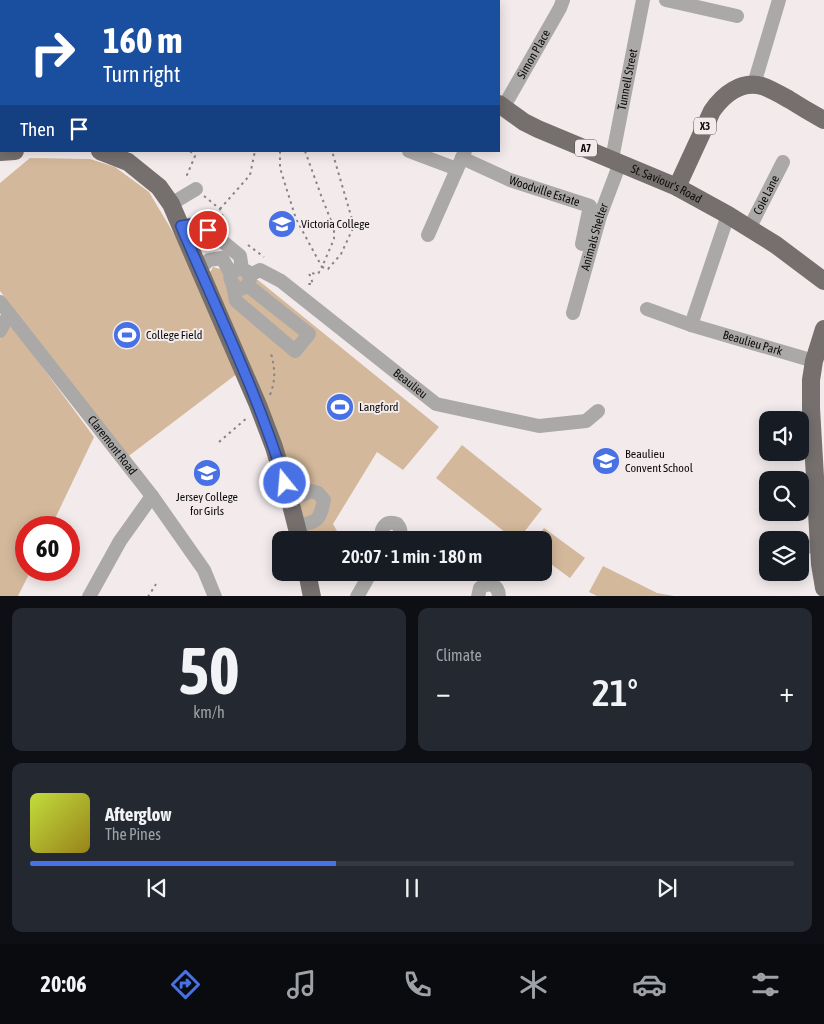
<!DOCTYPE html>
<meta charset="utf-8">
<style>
body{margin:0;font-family:"Asap Condensed",sans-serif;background:#242831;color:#f1f3f6;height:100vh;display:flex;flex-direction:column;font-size:19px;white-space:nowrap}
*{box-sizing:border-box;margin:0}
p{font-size:16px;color:#9ea1a6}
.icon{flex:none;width:28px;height:28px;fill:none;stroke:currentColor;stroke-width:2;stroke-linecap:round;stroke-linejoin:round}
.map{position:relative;height:596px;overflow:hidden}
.side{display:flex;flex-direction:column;gap:12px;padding:12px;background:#0d0f14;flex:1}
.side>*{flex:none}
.top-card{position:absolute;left:0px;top:0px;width:500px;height:152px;box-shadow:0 2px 12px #0003;background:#1a4fa0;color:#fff;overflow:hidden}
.tools{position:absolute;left:759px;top:411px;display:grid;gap:10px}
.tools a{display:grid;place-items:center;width:50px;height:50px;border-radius:10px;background:#171b24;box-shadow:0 2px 12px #0003;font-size:25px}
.speed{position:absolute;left:15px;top:516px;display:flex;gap:10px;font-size:25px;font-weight:700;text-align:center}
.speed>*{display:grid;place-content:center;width:65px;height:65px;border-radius:50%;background:#171b24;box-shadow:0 2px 12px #0003;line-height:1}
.speed .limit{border:8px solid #d22;background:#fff;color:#111}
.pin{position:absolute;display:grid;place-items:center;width:42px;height:42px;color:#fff;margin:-21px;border:2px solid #fff;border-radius:50%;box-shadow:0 1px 5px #0007}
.me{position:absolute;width:55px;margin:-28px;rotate:343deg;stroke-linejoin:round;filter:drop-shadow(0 0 4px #0008)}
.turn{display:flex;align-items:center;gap:18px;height:105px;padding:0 20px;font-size:22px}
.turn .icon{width:65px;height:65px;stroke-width:2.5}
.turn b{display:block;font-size:35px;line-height:42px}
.then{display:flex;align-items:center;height:48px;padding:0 20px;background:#0003;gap:10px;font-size:19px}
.big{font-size:38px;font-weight:600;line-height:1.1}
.side .card{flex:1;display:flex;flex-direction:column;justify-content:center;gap:8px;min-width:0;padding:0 18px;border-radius:10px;background:#242831}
.side .dial{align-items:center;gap:0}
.dial b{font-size:65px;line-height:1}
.song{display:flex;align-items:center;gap:15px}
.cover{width:60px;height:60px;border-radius:8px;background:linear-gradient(135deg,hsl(70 70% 55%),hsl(50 70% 35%))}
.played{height:5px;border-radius:2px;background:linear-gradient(90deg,#4771e4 40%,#363941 40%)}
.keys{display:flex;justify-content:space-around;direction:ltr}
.heat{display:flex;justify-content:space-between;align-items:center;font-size:28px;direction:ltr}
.side .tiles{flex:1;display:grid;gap:12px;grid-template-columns:1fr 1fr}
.card:last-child{grid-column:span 2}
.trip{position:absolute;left:272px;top:531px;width:280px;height:50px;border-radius:10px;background:#171b24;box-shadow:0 2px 12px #0003;font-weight:600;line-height:50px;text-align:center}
.tabs{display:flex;height:80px;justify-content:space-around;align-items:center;background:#090b0e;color:#9ea1a6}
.tabs .icon{width:35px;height:35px}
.tabs .active{color:#4771e4}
.tabs b{font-size:22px;color:#f1f3f6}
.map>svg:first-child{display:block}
</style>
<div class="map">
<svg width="824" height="597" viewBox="0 0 824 597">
<rect width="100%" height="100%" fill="#f3ebeb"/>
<!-- green -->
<g fill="#d3b89b">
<path d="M36,0H178L179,1H37Z"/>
<path d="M30,158L90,159L115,167L149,192L180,244L238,373L126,458L0,291V183Z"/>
<path d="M213,267L258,280L439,427L403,470L377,452L333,524L342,540H307L209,274Z"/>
<path d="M7,327H14L23,341L94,437L51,527L26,528V570H31L18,596L0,597V339Z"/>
<path d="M462,445L542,509L518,540H515L436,478Z"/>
<path d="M544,528L585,558L570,578L544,559V540H536Z"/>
<path d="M603,566L657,593L674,596H597L589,592Z"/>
</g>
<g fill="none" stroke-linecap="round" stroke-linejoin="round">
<!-- path -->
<g stroke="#898484" stroke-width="2" stroke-dasharray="2.5 4" stroke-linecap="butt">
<path d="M28,0V1"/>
<path d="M185,0L186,1"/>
<path d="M197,0V1"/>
<path d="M260,0L262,1"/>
<path d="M298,0L299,1"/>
<path d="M190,151L195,156L187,175L190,179"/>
<path d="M280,151V168L296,219L322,267L318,274L309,273L313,284H305"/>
<path d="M305,151L322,198L334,228V239L322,267L328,269L341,254L354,226L332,151"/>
<path d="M204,196L220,209L227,228"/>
<path d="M220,209L250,175L255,151"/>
<path d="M248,245L264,257"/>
<path d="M270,395C276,379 275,370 271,353"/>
<path d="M219,442L248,417"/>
<path d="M148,597L156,584"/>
</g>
<!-- minor -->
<g stroke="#aba9a8" stroke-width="14">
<path d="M666,0L737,16"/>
<path d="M754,84L779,0"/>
<path id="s1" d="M503,108L560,8L563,0"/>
<path d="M409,151L457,169"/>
<path id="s2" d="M462,158L510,180L590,206L582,244"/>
<path id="s3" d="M612,159L643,0"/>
<path d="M171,204L196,189"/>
<path d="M181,226L200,223L240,256L242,269L248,272L250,279C243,305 215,270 242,269"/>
<path id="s4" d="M749,229L783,162"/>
<path d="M428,235L465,151"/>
<path d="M199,269L209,260L222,258L231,274"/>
<path id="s5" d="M250,275L260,270L281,281L436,404L539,426L586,421L598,411"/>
<path d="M233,285L236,301L295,351L309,334L247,285"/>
<path id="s6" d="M0,302L152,496L204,570L215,597"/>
<path id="s7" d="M647,309L691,325L814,361"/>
<path id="s8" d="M573,313L600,216L620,163"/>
<path d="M691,325L728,215"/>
<path d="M0,331L9,314"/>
<path d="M290,501L311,491L318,493L324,500C319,522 318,521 297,526"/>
<path d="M385,540L382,530C385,523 390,521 397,524C402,530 401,535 396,540"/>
<path d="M800,547L819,546"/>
<path d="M89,597L120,541L152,496"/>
<path d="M357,597L371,572"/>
<path d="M478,597L480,588C489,581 499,585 499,597"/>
</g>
<!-- major -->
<g stroke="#75706e" stroke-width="18">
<path d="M383,0L384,1"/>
<path id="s9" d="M499,104L524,122L538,129L677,187L728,215L776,245L824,281"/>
<path d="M100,151L128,162L159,187L171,204L258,405L274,447L290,501L300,540"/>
<path d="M0,152L15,151"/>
<path d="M677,187L712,111C723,95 741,80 762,86C771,89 781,95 790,100C801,107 813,114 824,120"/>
<path d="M824,329L814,361L811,380V408L820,564L824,588"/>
<path d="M307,572L312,597"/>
</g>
</g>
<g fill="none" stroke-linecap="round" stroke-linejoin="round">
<defs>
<path id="route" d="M208,230L200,223L181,226C217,311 258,394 285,483"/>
</defs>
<!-- route casing -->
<use href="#route" stroke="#2e4994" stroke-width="12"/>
<!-- route -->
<use href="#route" stroke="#4771e4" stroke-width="9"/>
</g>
<!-- icons -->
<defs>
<symbol id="school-disc" viewBox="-11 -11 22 22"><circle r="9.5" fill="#4771e4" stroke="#f3ebeb"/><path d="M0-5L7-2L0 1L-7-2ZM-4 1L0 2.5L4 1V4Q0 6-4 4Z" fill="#fff"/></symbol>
<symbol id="stadium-disc" viewBox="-11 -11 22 22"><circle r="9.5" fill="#4771e4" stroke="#f3ebeb"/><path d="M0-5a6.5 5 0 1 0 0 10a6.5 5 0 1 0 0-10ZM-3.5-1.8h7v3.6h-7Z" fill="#fff"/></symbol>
</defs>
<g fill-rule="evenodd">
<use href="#school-disc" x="266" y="208" width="32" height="32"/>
<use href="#stadium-disc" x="111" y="319" width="32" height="32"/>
<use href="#stadium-disc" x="324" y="391" width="32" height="32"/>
<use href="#school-disc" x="590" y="445" width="32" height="32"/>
<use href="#school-disc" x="191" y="457" width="32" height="32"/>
</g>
<g text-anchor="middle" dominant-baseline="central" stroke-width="4" stroke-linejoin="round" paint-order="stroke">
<!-- shield labels -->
<g fill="#f3ebeb" stroke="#524e4e" stroke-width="1">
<rect x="694" y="117.5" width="22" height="17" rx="4"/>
<rect x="575" y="139.5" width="22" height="17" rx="4"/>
</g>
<g font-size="11" font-weight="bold" fill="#0d0b0b">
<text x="705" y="126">X3</text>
<text x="586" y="148">A7</text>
</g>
<!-- street labels -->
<g font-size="12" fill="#0d0b0b" stroke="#f3ebeb">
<text stroke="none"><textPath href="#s1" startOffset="62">Simon Place</textPath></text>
<text stroke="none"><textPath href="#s3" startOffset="81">Tunnell Street</textPath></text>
<text stroke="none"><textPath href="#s9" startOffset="186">St. Saviour's Road</textPath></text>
<text stroke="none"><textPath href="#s2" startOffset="89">Woodville Estate</textPath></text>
<text stroke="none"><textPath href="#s4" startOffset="38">Coie Lane</textPath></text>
<text stroke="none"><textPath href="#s8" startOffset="79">Animals Shelter</textPath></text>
<text stroke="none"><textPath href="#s7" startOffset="111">Beaulieu Park</textPath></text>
<text stroke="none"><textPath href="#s5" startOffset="200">Beaulieu</textPath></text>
<text stroke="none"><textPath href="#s6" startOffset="182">Claremont Road</textPath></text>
</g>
<!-- poi labels -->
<g font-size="12" fill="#0d0b0b" stroke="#f3ebeb" text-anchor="start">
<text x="301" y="224">Victoria College</text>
<text x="146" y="335">College Field</text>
<text x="359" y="407">Langford</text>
<text x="625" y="454">Beaulieu<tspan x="625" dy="14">Convent School</tspan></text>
<text x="207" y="497" text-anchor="middle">Jersey College<tspan x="207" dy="14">for Girls</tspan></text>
</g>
</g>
</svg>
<div class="tools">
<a><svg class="icon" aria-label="sound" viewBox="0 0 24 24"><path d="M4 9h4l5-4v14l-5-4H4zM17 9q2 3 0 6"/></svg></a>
<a><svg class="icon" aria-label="search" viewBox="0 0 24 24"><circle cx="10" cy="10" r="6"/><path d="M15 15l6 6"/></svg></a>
<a><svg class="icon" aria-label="layers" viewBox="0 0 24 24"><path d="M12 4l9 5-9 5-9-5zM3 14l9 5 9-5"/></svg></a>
</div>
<div class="speed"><div class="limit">60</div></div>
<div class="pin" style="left:208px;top:230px;background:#d93025"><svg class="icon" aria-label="arrive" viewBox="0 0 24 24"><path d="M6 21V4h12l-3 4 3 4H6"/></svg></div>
<svg class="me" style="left:285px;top:483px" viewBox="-20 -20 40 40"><circle r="17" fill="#4771e4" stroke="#fff" stroke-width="3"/><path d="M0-11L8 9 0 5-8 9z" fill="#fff"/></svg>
<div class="trip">20:07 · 1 min · 180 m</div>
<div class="top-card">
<div class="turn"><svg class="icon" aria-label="right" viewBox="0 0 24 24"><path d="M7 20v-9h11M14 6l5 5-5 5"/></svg><div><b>160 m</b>Turn right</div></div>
<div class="then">Then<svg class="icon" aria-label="arrive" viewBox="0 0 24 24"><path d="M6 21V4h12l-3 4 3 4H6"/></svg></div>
</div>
</div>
<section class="side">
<div class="tiles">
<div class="card dial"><b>50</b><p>km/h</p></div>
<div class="card"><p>Climate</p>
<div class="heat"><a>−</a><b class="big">21°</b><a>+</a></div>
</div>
<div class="card">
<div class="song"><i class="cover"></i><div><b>Afterglow</b><p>The Pines</p></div></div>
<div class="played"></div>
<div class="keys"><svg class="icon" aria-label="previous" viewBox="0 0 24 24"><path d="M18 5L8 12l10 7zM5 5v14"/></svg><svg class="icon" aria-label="pause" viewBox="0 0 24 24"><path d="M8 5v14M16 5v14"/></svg><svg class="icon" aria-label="next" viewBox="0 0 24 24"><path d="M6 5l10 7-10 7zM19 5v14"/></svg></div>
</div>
</div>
</section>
<nav class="tabs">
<b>20:06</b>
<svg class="icon active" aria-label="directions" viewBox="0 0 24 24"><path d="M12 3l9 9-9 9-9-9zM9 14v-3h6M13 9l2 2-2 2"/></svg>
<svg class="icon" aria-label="music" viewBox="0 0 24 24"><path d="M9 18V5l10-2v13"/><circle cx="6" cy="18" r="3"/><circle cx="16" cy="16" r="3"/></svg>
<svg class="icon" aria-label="phone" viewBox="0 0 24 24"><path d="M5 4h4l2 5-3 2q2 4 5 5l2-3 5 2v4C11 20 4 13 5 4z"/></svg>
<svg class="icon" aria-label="climate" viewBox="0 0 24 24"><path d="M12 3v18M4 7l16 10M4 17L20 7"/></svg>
<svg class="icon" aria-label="car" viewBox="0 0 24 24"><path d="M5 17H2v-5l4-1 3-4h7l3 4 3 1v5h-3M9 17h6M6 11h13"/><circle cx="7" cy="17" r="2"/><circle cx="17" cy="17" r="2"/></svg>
<svg class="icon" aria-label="filters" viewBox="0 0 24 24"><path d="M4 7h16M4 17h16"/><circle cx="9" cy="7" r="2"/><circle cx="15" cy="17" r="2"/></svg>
</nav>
